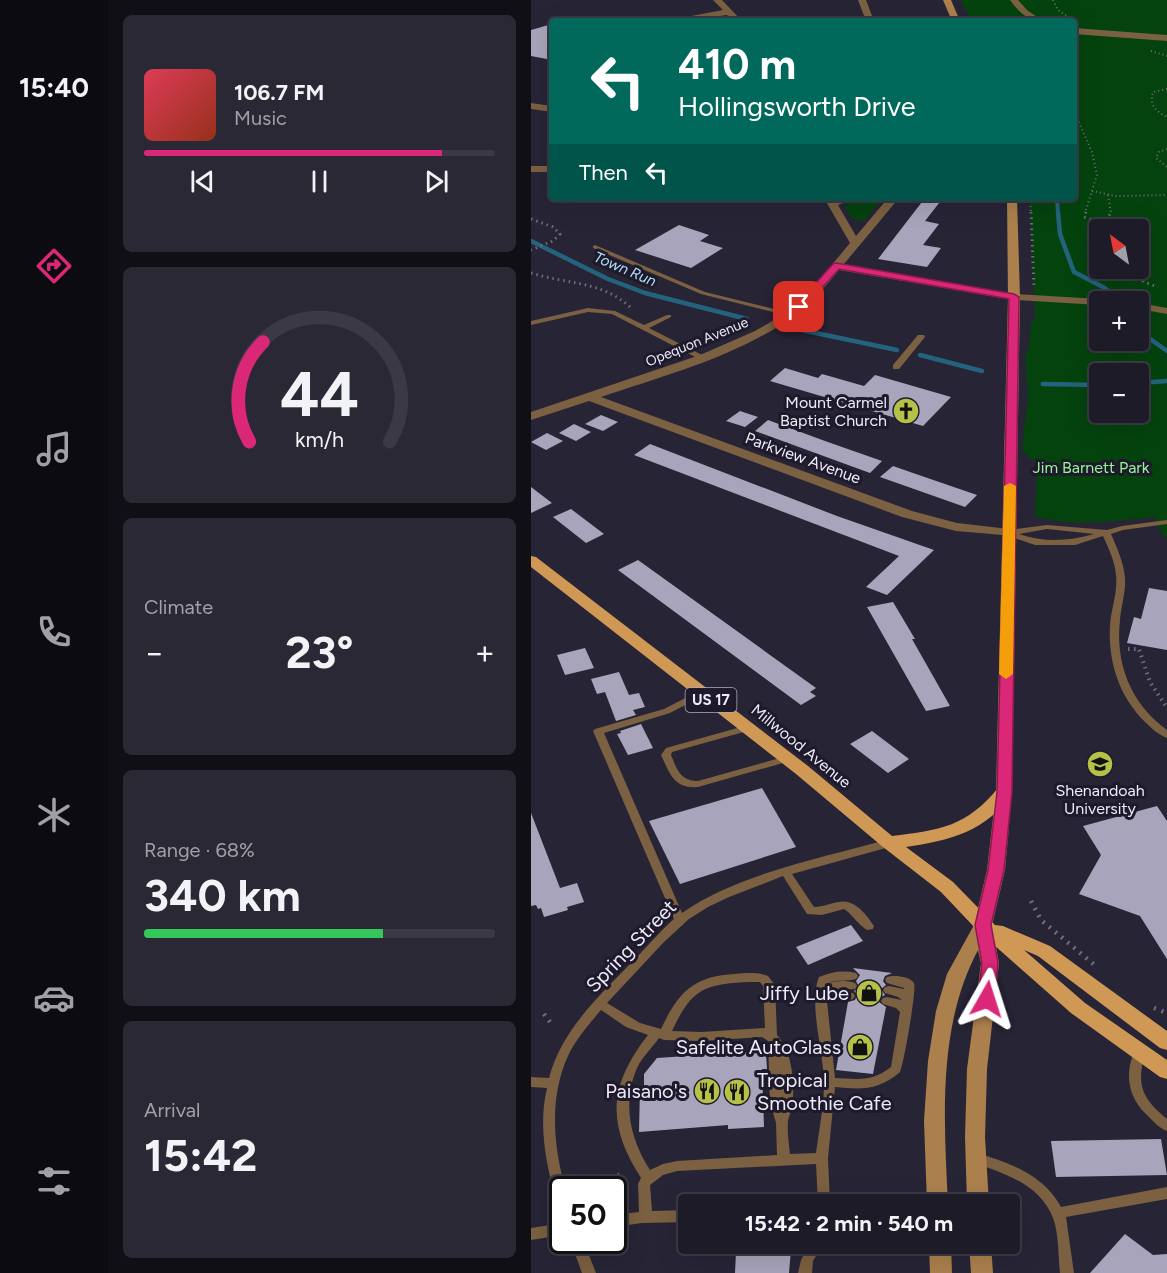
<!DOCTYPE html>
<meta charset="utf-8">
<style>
body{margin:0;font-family:Figtree,sans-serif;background:#2a2834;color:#f1f3f6;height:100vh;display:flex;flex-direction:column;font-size:22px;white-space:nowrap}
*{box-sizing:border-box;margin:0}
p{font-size:20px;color:#a0a1a8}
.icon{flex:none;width:33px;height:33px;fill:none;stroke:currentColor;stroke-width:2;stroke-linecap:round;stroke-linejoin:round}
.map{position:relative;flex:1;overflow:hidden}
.drawer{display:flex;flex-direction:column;gap:15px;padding:15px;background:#100f16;width:423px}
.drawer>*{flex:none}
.top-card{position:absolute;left:18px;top:18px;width:528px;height:183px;border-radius:6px;box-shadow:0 6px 24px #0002,0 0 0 2px #3b3945;background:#00695c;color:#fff;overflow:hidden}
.needle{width:39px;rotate:328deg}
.tools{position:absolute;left:558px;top:219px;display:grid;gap:12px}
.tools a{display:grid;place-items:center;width:60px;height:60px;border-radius:6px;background:#1d1b28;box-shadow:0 6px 24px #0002,0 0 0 2px #3b3945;font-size:30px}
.speed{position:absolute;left:18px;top:1176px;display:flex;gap:12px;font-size:30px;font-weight:700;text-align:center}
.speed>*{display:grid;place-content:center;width:78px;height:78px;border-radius:50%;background:#1d1b28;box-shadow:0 6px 24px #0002,0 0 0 2px #3b3945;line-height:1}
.speed .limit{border:3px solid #111;border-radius:9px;background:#fff;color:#111}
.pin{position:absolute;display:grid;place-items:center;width:51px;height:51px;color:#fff;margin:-26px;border-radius:12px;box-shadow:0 3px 9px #0006}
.me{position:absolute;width:66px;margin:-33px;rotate:6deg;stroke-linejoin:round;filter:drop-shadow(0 0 4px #0008)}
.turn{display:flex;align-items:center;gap:21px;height:126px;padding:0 30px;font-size:27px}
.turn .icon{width:78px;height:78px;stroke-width:2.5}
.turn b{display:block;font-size:42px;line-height:51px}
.then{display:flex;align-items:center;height:57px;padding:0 30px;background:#0003;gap:12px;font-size:22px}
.big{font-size:45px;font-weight:700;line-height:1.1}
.drawer .widget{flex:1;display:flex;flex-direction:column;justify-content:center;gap:9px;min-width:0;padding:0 21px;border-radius:9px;background:#2a2834}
.drawer .dial{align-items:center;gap:0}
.dial svg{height:156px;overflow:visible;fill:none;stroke:#3b3945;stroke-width:7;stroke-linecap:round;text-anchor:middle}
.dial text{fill:#f1f3f6;stroke:none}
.song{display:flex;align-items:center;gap:18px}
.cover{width:72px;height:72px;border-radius:9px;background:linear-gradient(135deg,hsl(350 70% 55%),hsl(10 70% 35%))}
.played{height:6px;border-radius:3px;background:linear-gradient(90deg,#db2777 85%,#3b3945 85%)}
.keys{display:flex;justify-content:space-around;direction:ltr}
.heat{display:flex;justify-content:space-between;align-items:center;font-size:33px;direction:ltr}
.charge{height:9px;border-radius:4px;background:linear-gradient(90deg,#34c759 68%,#3b3945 0)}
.trip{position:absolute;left:147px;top:1194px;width:342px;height:60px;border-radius:6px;background:#1d1b28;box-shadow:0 6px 24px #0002,0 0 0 2px #3b3945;font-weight:700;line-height:60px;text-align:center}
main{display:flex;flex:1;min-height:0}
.tab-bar{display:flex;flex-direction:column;width:108px;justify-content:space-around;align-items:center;background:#0c0b10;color:#a0a1a8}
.tab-bar .icon{width:42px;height:42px}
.tab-bar .selected{color:#db2777}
.tab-bar b{font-size:27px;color:#f1f3f6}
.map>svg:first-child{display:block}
</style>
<main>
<nav class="tab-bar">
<b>15:40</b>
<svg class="icon selected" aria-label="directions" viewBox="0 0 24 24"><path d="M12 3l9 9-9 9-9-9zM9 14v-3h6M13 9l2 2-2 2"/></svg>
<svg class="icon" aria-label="music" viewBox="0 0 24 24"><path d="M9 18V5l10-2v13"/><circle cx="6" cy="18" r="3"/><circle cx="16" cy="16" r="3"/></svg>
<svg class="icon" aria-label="phone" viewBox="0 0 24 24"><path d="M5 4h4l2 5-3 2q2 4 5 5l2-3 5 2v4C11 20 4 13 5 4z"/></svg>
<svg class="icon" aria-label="climate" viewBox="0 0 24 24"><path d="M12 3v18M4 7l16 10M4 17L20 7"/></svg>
<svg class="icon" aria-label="car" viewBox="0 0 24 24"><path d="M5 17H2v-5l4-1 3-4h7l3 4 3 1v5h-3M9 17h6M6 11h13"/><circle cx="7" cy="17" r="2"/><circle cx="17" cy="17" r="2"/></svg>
<svg class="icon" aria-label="filters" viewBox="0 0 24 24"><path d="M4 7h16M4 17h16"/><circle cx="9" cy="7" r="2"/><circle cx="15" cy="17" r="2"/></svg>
</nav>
<section class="drawer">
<div class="widget">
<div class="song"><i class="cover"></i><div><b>106.7 FM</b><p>Music</p></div></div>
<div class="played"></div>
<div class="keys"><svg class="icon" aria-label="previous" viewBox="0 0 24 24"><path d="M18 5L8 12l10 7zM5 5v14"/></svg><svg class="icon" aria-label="pause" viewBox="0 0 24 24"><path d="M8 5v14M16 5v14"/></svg><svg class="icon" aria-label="next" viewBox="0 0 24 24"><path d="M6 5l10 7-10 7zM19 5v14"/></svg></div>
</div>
<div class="widget dial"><svg viewBox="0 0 100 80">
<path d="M14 69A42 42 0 1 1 86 69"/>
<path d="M14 69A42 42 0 0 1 21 18" stroke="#db2777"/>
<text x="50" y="56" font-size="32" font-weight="700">44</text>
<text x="50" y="72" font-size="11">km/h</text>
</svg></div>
<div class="widget"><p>Climate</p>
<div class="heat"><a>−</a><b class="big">23°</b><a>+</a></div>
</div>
<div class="widget"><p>Range · 68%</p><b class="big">340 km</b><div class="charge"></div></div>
<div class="widget"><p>Arrival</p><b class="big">15:42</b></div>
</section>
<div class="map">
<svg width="636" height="1273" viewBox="0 0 636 1273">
<rect width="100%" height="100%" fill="#272436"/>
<!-- green -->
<g fill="#04430e" fill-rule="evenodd">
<path d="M430,0H636V537H632L623,517C584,521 542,528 504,516L506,461L498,458L491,449L497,396L494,358L498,348L500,322L504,318L499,198H543V21H440ZM568,230H608V268H568ZM568,302H608V340H568ZM568,374H608V412H568Z"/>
<path d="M338,198L348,200L349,202L334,220C322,222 319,217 314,207L316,204Z"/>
</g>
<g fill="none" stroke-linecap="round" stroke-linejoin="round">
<!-- stream-far1 -->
<path stroke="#24637d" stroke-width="4" d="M526,198L527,213"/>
<!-- stream -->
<g stroke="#24637d" stroke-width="4.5">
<path d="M527,212L529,234L543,272L574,288L580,294"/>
<path d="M0,241L77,279L114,293L216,319"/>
<path d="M261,328L366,350"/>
<path d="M608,331L636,351"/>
<path d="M389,355L451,371"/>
<path d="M608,383L636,381"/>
<path d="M512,384L568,385"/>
</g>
</g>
<!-- building -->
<g fill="#a8a4bb">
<path d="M21,24V60L0,56V30Z"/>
<path d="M394,198H412L394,221L408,224L392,245L410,248L396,267L347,259Z"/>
<path d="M148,225L178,235L169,241L192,248L160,268L104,250Z"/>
<path d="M254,368L287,378L291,374L333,386L344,375L420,397L392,426L239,381Z"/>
<path d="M209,411L227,417L214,427L195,421Z"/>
<path d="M70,415L87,422L72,431L54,424Z"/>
<path d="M237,420L294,441L351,461L339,473L224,431Z"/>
<path d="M43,424L60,432L45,441L28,433Z"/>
<path d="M16,433L32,441L15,450L0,442Z"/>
<path d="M119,444L306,516L403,550L356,595L335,587L368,556L103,455Z"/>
<path d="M362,466L382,473L446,495L434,507L349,477Z"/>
<path d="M0,487L21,503L0,513Z"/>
<path d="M40,509L73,534L55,543L22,517Z"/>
<path d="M107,560L285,688L279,692L285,696L270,705L87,570Z"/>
<path d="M618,588L636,591V650L596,643L603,617L610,619Z"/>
<path d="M362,602L384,639H381L419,706L395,711L336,607Z"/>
<path d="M54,648L63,668L34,675L26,655Z"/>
<path d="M88,672L98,695L108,693L114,707L102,710L105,715L85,721L74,692L66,694L60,679Z"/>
<path d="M110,724L122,748L97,755L86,734L90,733L89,731Z"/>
<path d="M341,731L378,759L357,773L319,744Z"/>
<path d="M231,788L265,847L149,884L118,821Z"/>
<path d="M626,806L636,821V959L609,916L548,894L570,855L552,826Z"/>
<path d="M0,813L29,888L46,883L53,902L36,907L37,910L13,917L10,908L7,909L5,905L0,906Z"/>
<path d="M320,925L332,941L277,965L265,947Z"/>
<path d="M322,968L361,973L354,976L352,981L355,985L350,989L354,995L350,997L348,1002L355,1007L342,1074L305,1070L317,1002L324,1000L326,995L323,991L328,987L325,981L329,975Z"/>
<path d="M230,1051V1054H235L236,1069H231L233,1127L197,1129V1125L108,1132L109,1087L113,1086V1074L126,1058Z"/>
<path d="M630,1139L636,1175L525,1177L520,1141Z"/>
<path d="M594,1234L622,1255L636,1254V1273H559Z"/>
<path d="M221,1244H233L234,1246H239L240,1250H260L258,1273H204L205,1252H216V1249L221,1248Z"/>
</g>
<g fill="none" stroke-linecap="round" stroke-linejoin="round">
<!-- path-far3 -->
<g stroke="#706d7d" stroke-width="2" stroke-dasharray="1 3" stroke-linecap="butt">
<path d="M522,0L527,10L542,20"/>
<path d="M620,51L636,56"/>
<path d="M636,89L622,92C618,105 625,112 636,117"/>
<path d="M543,111L561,152L566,175L554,213"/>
<path d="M636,149L628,152L625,158L636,167"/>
<path d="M561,191L585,196L636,195"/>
<path d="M577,195L580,213"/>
<path d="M499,198L500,213"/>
</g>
<!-- path-far2 -->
<g stroke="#706d7d" stroke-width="3" stroke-dasharray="1.5 4" stroke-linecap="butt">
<path d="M500,212L503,287"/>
<path d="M555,212L553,217L564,221L577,218L580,212"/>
<path d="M0,219L22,227L29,234L22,241L0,250"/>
<path d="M559,220L562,231L568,238"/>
<path d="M601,268L613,282L627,287"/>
<path d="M0,273C35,284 71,281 99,307"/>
</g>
<!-- path-far1 -->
<path stroke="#706d7d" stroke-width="4" stroke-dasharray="1.5 4.5" stroke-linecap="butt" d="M597,649H608L619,682L636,708"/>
<!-- path -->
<g stroke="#706d7d" stroke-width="4.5" stroke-dasharray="2 6" stroke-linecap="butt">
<path d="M500,901L510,920L566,967"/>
<path d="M623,1008L636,1013"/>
<path d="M13,1014L22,1026"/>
<path d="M57,1187L91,1174"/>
</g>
<!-- lane -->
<g fill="#7b6041" fill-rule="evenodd">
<path d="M64,245L174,292L260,313L261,314L258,316L170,294L62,248V246Z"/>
<path d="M57,308L84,311L113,325L136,315H140V317L118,328L177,358L173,360H170L81,314L57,312L0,325V321Z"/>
<path d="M387,335H393L394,337L368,369H362V365Z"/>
<path d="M636,520V524L592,530L580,534C586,548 593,563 594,578C595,592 590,606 589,620C584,664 600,704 636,730V738C628,735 620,728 614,722C588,696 577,662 579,626C580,609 587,592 585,575C584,562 578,549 572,536L544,545H504L475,535L474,533L478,530L516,525L576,530L591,526ZM516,529L563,534C538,541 514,543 488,534Z"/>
<path d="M170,690L173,691L175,693L173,695L139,713L73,733L151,913C208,873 292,858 358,839L362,840L363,843L362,846L261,874L283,907C292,907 299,903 308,902C323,898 336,915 343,926L342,929C340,929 338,930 337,930C331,929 320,913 313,909L291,915L276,914L252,876L198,897L177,907L158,919L133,942L76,1003L109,1023L130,1029C147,993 162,976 204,974C216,973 226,972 237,976L244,985L246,1035C262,1053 264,1084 261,1107C260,1112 258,1116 257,1121C256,1132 258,1144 259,1154L285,1153C288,1130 293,1106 293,1083C293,1054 277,1003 288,977C300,972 312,970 325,973L327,976L325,979C316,982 306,979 297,983C305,981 315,980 324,983L326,986L324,989L303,990L322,993L324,996L322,999L318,1000L298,999L296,1001L304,1078C327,1079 341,1082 360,1067L369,1012L365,1008L352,1004L350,1001L352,998L356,997L371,1000L367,997L354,993L352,990L354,987L358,986L373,989V988L356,983L354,980L356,977C363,975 378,976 383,983C386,988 373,1063 369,1072C348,1090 331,1090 304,1087L297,1158L299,1204H287L285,1164L146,1171L132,1175L119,1185L121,1211L158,1210V1222L111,1223L82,1227V1215L108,1212L107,1184L110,1178C75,1124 78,1085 117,1035L95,1027L70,1010C58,1024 45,1039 37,1056C18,1097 22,1147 35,1190H32V1207L28,1206L26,1202C15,1165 7,1126 16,1088L0,1087V1077L18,1078C30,1031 68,996 101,962C115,948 128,932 143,919L62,731L64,729L133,709ZM219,982H229L232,986L234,1028L170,1032L141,1031C161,988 174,984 219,982ZM231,1037L237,1041L239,1102L245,1123L246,1155L146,1161L132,1164L119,1170C99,1139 91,1103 106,1068C111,1057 121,1048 128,1038L133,1040L170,1041Z"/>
<path d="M217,725L220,726L222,728L220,730L141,752L140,755C146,769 149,781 167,781L256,756L259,757L261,759L259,761L167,787C143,789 139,774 130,755L135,748Z"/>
<path d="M608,1048L612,1050L614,1053C605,1086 611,1098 636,1119V1131C628,1128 623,1122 617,1116C597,1098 593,1074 604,1050Z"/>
<path d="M445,1153C478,1162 513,1175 530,1207L636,1187V1199L535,1217L543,1273H529C527,1255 528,1234 522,1218C509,1184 472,1173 441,1162L439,1158L441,1154Z"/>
<path d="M399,1198L410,1200L412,1204H393L395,1200Z"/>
<path d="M32,1223V1235L0,1240V1228Z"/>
<path d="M39,1240H52L65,1273H51Z"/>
<path d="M279,1244H292L282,1261L281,1273H267L270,1260Z"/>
</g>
<!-- street -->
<g fill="#7b6041" fill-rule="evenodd">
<path d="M182,0H191L211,21H202L196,15L155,21H134L192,10Z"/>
<path d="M327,0H335L343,21H335Z"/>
<path d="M479,0H487L496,10L512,21C496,21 488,12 479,0Z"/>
<path d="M543,28L636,35V41L543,34Z"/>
<path d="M0,103L21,106V112L0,109Z"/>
<rect x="0" y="166" width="21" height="6"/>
<path d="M293,198H324L307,205L325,236L357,198H368L313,264L483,294L568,299L573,302H568V305L483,300L308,270C293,288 277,308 256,321C200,358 133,376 70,397L381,511L426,523L478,529L485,533L483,536L425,531L371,517L58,401L0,420V412L169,355L224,331L250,316L279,291L319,243Z"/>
<path d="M608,303L636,308V314L608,309Z"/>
</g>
<!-- secondary -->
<g fill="#ab804d" fill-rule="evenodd">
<path d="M412,0H420L429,21H421Z"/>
<path d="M476,198H486L489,297L481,792L474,870L461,925L468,963L456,1069L454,1137L458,1204H436L434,1137L436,1069L450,963L447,950C406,1027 413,1120 417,1204H396L393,1121L397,1061L405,1011L416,974L443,925L456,870L465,792L477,297Z"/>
<path d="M398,1244H420L421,1273H399Z"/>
<path d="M438,1244H460L462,1273H440Z"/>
</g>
<!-- primary -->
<path fill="#d09855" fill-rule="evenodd" d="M0,556L5,557L277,766L361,836C409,830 435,827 467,788H479L481,792C458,831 417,841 375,847L422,882L464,925L472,926L519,946L636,1031V1050L629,1048L507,956L493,950L554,1003L636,1060V1079L629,1077L540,1013L446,930L410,892L352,847L265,774L0,567Z"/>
</g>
<!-- route -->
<path fill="#db2777" stroke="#8e194d" stroke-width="1.5" d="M305,263L483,294L488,297L481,792L473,870L460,925L467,963L464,999L462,1004L456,1006L449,1004L447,999L451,963L444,925L457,870L466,792L478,299L308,269L272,309H265V305L302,264Z"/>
<!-- slow -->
<path fill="#f59e0b" d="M479,483L485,486L482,674L475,679L468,674L473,486Z"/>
<!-- icons -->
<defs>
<symbol id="church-disc" viewBox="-11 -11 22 22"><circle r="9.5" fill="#b6c148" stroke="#1e1a2c"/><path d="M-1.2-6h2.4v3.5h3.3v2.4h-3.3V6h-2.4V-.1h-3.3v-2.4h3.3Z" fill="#111"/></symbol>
<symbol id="university-disc" viewBox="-11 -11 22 22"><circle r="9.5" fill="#b6c148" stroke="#1e1a2c"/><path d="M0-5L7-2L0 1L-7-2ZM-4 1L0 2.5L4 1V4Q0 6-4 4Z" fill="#111"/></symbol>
<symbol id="shop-disc" viewBox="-11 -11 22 22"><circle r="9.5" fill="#b6c148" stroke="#1e1a2c"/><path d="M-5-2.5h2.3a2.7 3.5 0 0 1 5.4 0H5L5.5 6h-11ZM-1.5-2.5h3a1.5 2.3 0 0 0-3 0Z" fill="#111"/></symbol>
<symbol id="restaurant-disc" viewBox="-11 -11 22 22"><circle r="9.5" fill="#b6c148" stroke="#1e1a2c"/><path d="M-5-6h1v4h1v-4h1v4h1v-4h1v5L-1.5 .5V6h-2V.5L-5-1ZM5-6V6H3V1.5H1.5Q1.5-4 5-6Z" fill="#111"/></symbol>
</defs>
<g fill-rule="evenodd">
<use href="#church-disc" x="360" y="396" width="30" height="30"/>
<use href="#university-disc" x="554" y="749" width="30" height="30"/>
<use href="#shop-disc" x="323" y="978" width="30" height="30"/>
<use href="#shop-disc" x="314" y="1032" width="30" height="30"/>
<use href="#restaurant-disc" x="161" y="1076" width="30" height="30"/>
<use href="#restaurant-disc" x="191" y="1077" width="30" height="30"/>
</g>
<g text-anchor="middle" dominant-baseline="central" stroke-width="6" stroke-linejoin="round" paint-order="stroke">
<!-- far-street labels -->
<g font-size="14" fill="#edebf8" stroke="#1e1a2c">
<text transform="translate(166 342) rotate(-22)">Opequon Avenue</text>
</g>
<!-- far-water labels -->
<g font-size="15" font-style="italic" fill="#aee0f9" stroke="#1e1a2c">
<text transform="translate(94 269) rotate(23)">Town Run</text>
</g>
<!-- shield labels -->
<rect fill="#1e1a2c" stroke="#afacbb" stroke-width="1.5" x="154.5" y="688" width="51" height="24" rx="4.5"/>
<g font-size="15" font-weight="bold" fill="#edebf8">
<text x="180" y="700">US 17</text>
</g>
<!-- poi labels -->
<g font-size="16" fill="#edebf8" stroke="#1e1a2c" text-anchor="end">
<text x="356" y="402">Mount Carmel<tspan x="356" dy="18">Baptist Church</tspan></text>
<text x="569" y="790" text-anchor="middle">Shenandoah<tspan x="569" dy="18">University</tspan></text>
</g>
<!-- street labels -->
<g font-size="16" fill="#edebf8" stroke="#1e1a2c">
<text transform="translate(272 458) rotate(20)">Parkview Avenue</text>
<text transform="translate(270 746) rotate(39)">Millwood Avenue</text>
</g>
<!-- park labels -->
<g font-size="16" fill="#95f698" stroke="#1e1a2c">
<text x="560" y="467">Jim Barnett Park</text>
</g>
<!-- near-street labels -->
<g font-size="20" fill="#edebf8" stroke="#1e1a2c">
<text transform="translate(100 946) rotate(-46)">Spring Street</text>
</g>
<!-- near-poi labels -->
<g font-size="20" fill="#edebf8" stroke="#1e1a2c" text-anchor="end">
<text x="318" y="993">Jiffy Lube</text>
<text x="310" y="1047">Safelite AutoGlass</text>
<text x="226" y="1080" text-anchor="start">Tropical<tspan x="226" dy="23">Smoothie Cafe</tspan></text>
<text x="156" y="1091">Paisano's</text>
</g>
</g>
</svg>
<div class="tools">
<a><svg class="needle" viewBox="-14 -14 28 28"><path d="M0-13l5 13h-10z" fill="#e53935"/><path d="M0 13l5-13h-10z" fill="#a0a1a8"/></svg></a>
<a>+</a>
<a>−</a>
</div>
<div class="speed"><div class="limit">50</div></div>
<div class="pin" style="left:268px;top:307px;background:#d93025"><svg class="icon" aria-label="arrive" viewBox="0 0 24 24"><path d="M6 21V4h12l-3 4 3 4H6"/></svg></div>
<svg class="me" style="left:456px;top:999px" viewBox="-20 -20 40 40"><path d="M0-17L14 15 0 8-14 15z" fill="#db2777" stroke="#fff" stroke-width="4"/></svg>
<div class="trip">15:42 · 2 min · 540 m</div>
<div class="top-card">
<div class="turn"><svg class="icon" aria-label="left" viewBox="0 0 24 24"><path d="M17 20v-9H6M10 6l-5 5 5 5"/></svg><div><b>410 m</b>Hollingsworth Drive</div></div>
<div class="then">Then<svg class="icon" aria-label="left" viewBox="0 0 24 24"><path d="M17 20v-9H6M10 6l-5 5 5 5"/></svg></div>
</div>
</div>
</main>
